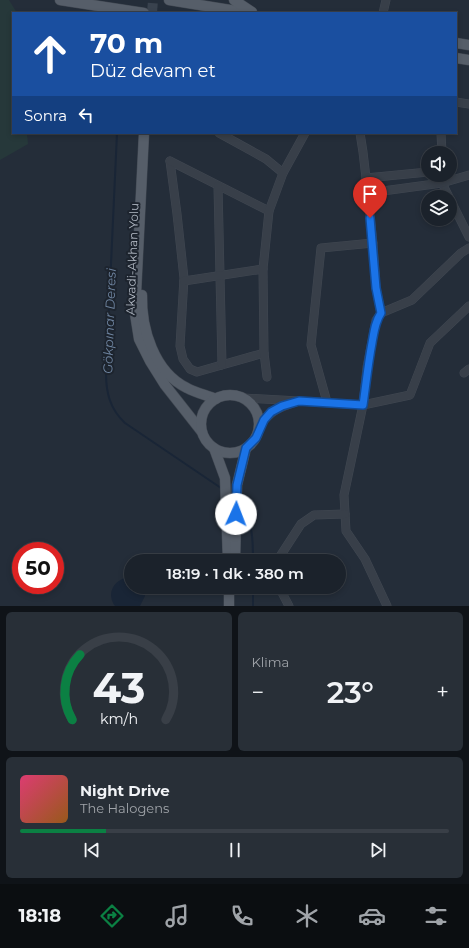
<!DOCTYPE html>
<html lang="tr">
<meta charset="utf-8">
<style>
body{margin:0;font-family:Montserrat,sans-serif;background:#282f37;color:#f1f3f6;height:100vh;display:flex;flex-direction:column;font-size:15px;white-space:nowrap}
*{box-sizing:border-box;margin:0}
p{font-size:13px;color:#a0a4a9}
.icon{flex:none;width:22px;height:22px;fill:none;stroke:currentColor;stroke-width:2;stroke-linecap:round;stroke-linejoin:round}
.map{position:relative;height:606px;overflow:hidden}
.sheet{display:flex;flex-direction:column;gap:6px;padding:6px;background:#0f1318;flex:1}
.sheet>*{flex:none}
.hud{position:absolute;left:12px;top:12px;width:445px;height:122px;border-radius:0px;box-shadow:0 2px 6px #0003,0 0 0 1px #393f47;background:#1a4fa0;color:#fff;overflow:hidden}
.buttons{position:absolute;left:421px;top:146px;display:grid;gap:8px}
.buttons a{display:grid;place-items:center;width:36px;height:36px;border-radius:50%;background:#1b222b;box-shadow:0 2px 6px #0003,0 0 0 1px #393f47;font-size:20px}
.speed{position:absolute;left:12px;top:542px;display:flex;gap:8px;font-size:20px;font-weight:700;text-align:center}
.speed>*{display:grid;place-content:center;width:52px;height:52px;border-radius:50%;background:#1b222b;box-shadow:0 2px 6px #0003,0 0 0 1px #393f47;line-height:1}
.speed .limit{border:6px solid #d22;background:#fff;color:#111}
.pin{position:absolute;display:grid;place-items:center;width:34px;height:34px;color:#fff;margin:-41px -17px;border-radius:50% 50% 50% 0;rotate:-45deg;box-shadow:0 0 4px #0007}
.pin .icon{rotate:45deg}
.me{position:absolute;width:44px;margin:-22px;rotate:2deg;stroke-linejoin:round;filter:drop-shadow(0 0 3px #0008)}
.turn{display:flex;align-items:center;gap:14px;height:84px;padding:0 12px;font-size:18px}
.turn .icon{width:52px;height:52px;stroke-width:2.5}
.turn b{display:block;font-size:28px;line-height:34px}
.then{display:flex;align-items:center;height:38px;padding:0 12px;background:#0003;gap:8px;font-size:15px}
.big{font-size:30px;font-weight:600;line-height:1.1}
.sheet .tile{flex:1;display:flex;flex-direction:column;justify-content:center;gap:6px;min-width:0;padding:0 14px;border-radius:6px;background:#282f37}
.sheet .dial{align-items:center;gap:0}
.dial svg{height:104px;overflow:visible;fill:none;stroke:#393f47;stroke-width:7;stroke-linecap:round;text-anchor:middle}
.dial text{fill:#f1f3f6;stroke:none}
.song{display:flex;align-items:center;gap:12px}
.cover{width:48px;height:48px;border-radius:6px;background:linear-gradient(135deg,hsl(340 70% 55%),hsl(30 70% 35%))}
.played{height:4px;border-radius:2px;background:linear-gradient(90deg,#0b8043 20%,#393f47 20%)}
.keys{display:flex;justify-content:space-around;direction:ltr}
.heat{display:flex;justify-content:space-between;align-items:center;font-size:22px;direction:ltr}
.sheet .tiles{flex:1;display:grid;gap:6px;grid-template-columns:1fr 1fr}
.tile:last-child{grid-column:span 2}
.trip{position:absolute;left:124px;top:554px;width:222px;height:40px;border-radius:20px;background:#1b222b;box-shadow:0 2px 6px #0003,0 0 0 1px #393f47;font-weight:600;line-height:40px;text-align:center}
.tab-bar{display:flex;height:64px;justify-content:space-around;align-items:center;background:#0b0e11;color:#a0a4a9}
.tab-bar .icon{width:28px;height:28px}
.tab-bar .current{color:#0b8043}
.tab-bar b{font-size:18px;color:#f1f3f6}
.map>svg:first-child{display:block}
</style>
<div class="map">
<svg width="469" height="606" viewBox="0 0 469 606">
<rect width="100%" height="100%" fill="#242d39"/>
<!-- green -->
<path fill="#26383a" d="M0,0H9L17,13H13V133H27L28,144L0,160Z"/>
<!-- water -->
<path fill="#192536" d="M125,578H131V587H143L145,596L140,606H115C107,595 112,582 125,578Z"/>
<g fill="none" stroke-linecap="round" stroke-linejoin="round">
<!-- stream -->
<g stroke="#192536" stroke-width="2">
<path d="M117,133L106,373C106,393 110,409 125,423L221,488"/>
<path d="M240,503C253,521 253,540 253,561"/>
<path d="M253,587V606"/>
</g>
<!-- major-tunnel -->
<path stroke="#39424e" stroke-width="10" stroke-dasharray="10 5" stroke-linecap="butt" d="M152,13L153,0"/>
<defs>
<g id="minor">
<path d="M383,13L386,0"/>
<path d="M456,102L469,104"/>
<path d="M219,133L266,159L283,173"/>
<path d="M360,133L363,152L366,178L373,243L376,288L381,313L376,320L367,367L363,405L344,495L346,531L365,559L387,606"/>
<path d="M441,133L442,153"/>
<path d="M170,161L177,214L184,278L180,346L183,359L190,369L197,372L264,353"/>
<path d="M170,161L269,211"/>
<path d="M442,175V183L449,197"/>
<path d="M366,178L428,172"/>
<path d="M218,186L222,365"/>
<path d="M368,193L442,183L469,175"/>
<path d="M450,199L469,237"/>
<path d="M184,281L263,269"/>
<path d="M381,313L412,300L461,253L469,248"/>
<path d="M464,373L469,369"/>
<path d="M267,377L264,353L263,269L269,211L283,173L305,133"/>
<path d="M243,398L299,401C280,407 269,411 258,429"/>
<path d="M299,401L363,405L410,395L430,343L469,306"/>
<path d="M327,402L311,345L321,248L373,243"/>
<path d="M277,561L301,524L314,515L345,514"/>
<path d="M279,587L289,606"/>
</g>
<g id="major">
<path d="M60,0L144,13"/>
<path d="M169,0L249,13"/>
<path d="M234,0L252,12"/>
<path d="M456,43L469,45"/>
<path d="M456,58L469,60"/>
<path d="M144,133L135,314L139,339L150,361L165,385L202,432"/>
<path d="M142,295C141,328 154,372 187,388C196,393 206,395 216,399"/>
<circle cx="230" cy="424" r="29"/>
<path d="M214,448L225,478L228,561"/>
<path d="M235,561L237,485L246,448"/>
<path d="M229,587V606"/>
</g>
</defs>
<!-- minor casing -->
<use href="#minor" stroke="#414852" stroke-width="9"/>
<!-- major casing -->
<use href="#major" stroke="#414852" stroke-width="11"/>
<!-- minor -->
<use href="#minor" stroke="#383f49" stroke-width="8"/>
<!-- major -->
<use href="#major" stroke="#565e69" stroke-width="10"/>
</g>
<g fill="none" stroke-linecap="round" stroke-linejoin="round">
<defs>
<path id="route" d="M236,514L237,485L246,448L256,438L264,420L271,412L282,406L299,401L363,405C366,384 368,364 372,343C374,332 375,322 381,313L376,288L370,218"/>
</defs>
<!-- route casing -->
<use href="#route" stroke="#114b97" stroke-width="10"/>
<!-- route -->
<use href="#route" stroke="#1a73e8" stroke-width="7"/>
</g>
<g text-anchor="middle" dominant-baseline="central" stroke-width="4" stroke-linejoin="round" paint-order="stroke">
<!-- street labels -->
<g font-size="12" fill="#b3bac5" stroke="#1d242e">
<text transform="translate(132 259) rotate(-88)">Akvadi-Akhan Yolu</text>
</g>
<!-- water labels -->
<g font-size="13" font-style="italic" fill="#6f85a1" stroke="#1d242e">
<text transform="translate(109 321) rotate(-88)">Gökpınar Deresi</text>
</g>
</g>
</svg>
<div class="buttons">
<a><svg class="icon" aria-label="sound" viewBox="0 0 24 24"><path d="M4 9h4l5-4v14l-5-4H4zM17 9q2 3 0 6"/></svg></a>
<a><svg class="icon" aria-label="layers" viewBox="0 0 24 24"><path d="M12 4l9 5-9 5-9-5zM3 14l9 5 9-5"/></svg></a>
</div>
<div class="speed"><div class="limit">50</div></div>
<div class="pin" style="left:370px;top:218px;background:#d93025"><svg class="icon" aria-label="arrive" viewBox="0 0 24 24"><path d="M6 21V4h12l-3 4 3 4H6"/></svg></div>
<svg class="me" style="left:236px;top:514px" viewBox="-20 -20 40 40"><circle r="19" fill="#fff"/><path d="M0-13L10 11 0 6-10 11z" fill="#1a73e8"/></svg>
<div class="trip">18:19 · 1 dk · 380 m</div>
<div class="hud">
<div class="turn"><svg class="icon" aria-label="ahead" viewBox="0 0 24 24"><path d="M12 20V5M6 11l6-6 6 6"/></svg><div><b>70 m</b>Düz devam et</div></div>
<div class="then">Sonra<svg class="icon" aria-label="left" viewBox="0 0 24 24"><path d="M17 20v-9H6M10 6l-5 5 5 5"/></svg></div>
</div>
</div>
<section class="sheet">
<div class="tiles">
<div class="tile dial"><svg viewBox="0 0 100 80">
<path d="M14 69A42 42 0 1 1 86 69"/>
<path d="M14 69A42 42 0 0 1 20 19" stroke="#0b8043"/>
<text x="50" y="56" font-size="32" font-weight="700">43</text>
<text x="50" y="72" font-size="11">km/h</text>
</svg></div>
<div class="tile"><p>Klima</p>
<div class="heat"><a>−</a><b class="big">23°</b><a>+</a></div>
</div>
<div class="tile">
<div class="song"><i class="cover"></i><div><b>Night Drive</b><p>The Halogens</p></div></div>
<div class="played"></div>
<div class="keys"><svg class="icon" aria-label="previous" viewBox="0 0 24 24"><path d="M18 5L8 12l10 7zM5 5v14"/></svg><svg class="icon" aria-label="pause" viewBox="0 0 24 24"><path d="M8 5v14M16 5v14"/></svg><svg class="icon" aria-label="next" viewBox="0 0 24 24"><path d="M6 5l10 7-10 7zM19 5v14"/></svg></div>
</div>
</div>
</section>
<nav class="tab-bar">
<b>18:18</b>
<svg class="icon current" aria-label="directions" viewBox="0 0 24 24"><path d="M12 3l9 9-9 9-9-9zM9 14v-3h6M13 9l2 2-2 2"/></svg>
<svg class="icon" aria-label="music" viewBox="0 0 24 24"><path d="M9 18V5l10-2v13"/><circle cx="6" cy="18" r="3"/><circle cx="16" cy="16" r="3"/></svg>
<svg class="icon" aria-label="phone" viewBox="0 0 24 24"><path d="M5 4h4l2 5-3 2q2 4 5 5l2-3 5 2v4C11 20 4 13 5 4z"/></svg>
<svg class="icon" aria-label="climate" viewBox="0 0 24 24"><path d="M12 3v18M4 7l16 10M4 17L20 7"/></svg>
<svg class="icon" aria-label="car" viewBox="0 0 24 24"><path d="M5 17H2v-5l4-1 3-4h7l3 4 3 1v5h-3M9 17h6M6 11h13"/><circle cx="7" cy="17" r="2"/><circle cx="17" cy="17" r="2"/></svg>
<svg class="icon" aria-label="filters" viewBox="0 0 24 24"><path d="M4 7h16M4 17h16"/><circle cx="9" cy="7" r="2"/><circle cx="15" cy="17" r="2"/></svg>
</nav>
